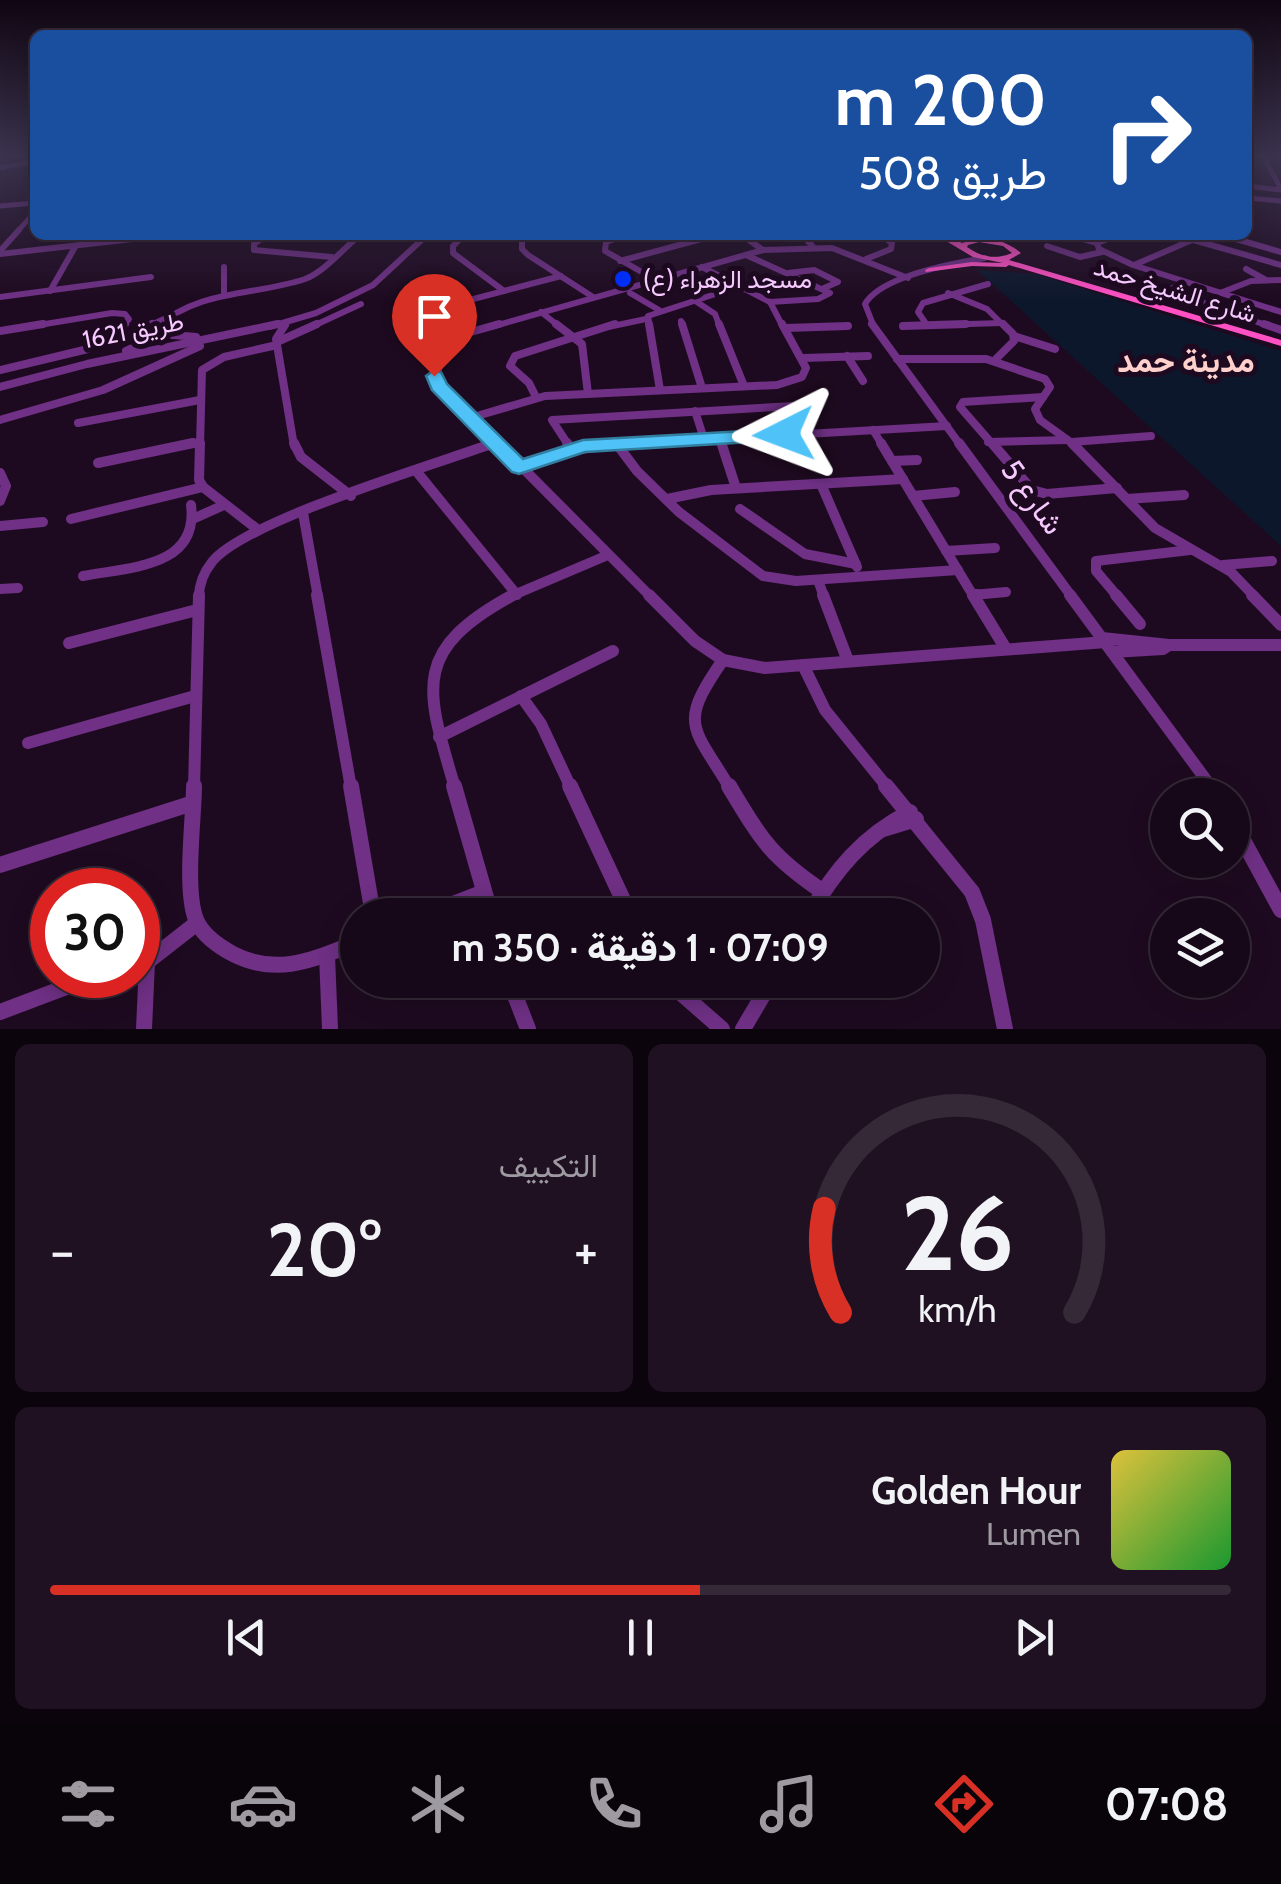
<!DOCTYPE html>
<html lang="ar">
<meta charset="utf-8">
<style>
body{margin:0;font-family:Cabin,Vazirmatn,sans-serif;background:#1f1121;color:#f1f3f6;direction:rtl;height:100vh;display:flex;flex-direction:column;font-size:38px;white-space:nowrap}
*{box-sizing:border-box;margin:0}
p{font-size:32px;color:#9e9aa2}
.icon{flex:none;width:55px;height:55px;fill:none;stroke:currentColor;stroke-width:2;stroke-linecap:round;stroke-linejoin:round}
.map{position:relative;height:1029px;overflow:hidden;direction:ltr}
.panel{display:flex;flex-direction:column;gap:15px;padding:15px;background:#0c040d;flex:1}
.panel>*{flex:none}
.banner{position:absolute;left:30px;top:30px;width:1222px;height:210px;border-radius:15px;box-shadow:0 5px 25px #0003,0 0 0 2px #352937;direction:rtl;background:#1a4fa0;color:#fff;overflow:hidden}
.fabs{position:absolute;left:1150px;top:778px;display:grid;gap:20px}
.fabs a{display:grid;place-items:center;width:100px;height:100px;border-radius:50%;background:#160818;box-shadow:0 5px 25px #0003,0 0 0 2px #352937;font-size:50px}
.speed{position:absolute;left:30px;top:868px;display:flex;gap:20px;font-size:50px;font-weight:700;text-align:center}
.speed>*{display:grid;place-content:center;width:130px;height:130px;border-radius:50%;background:#160818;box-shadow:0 5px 25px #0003,0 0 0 2px #352937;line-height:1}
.speed .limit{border:15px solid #d22;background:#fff;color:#111}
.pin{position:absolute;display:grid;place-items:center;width:85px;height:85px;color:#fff;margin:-102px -42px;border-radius:50% 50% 50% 0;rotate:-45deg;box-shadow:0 0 10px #0007}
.pin .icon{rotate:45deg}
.me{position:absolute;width:110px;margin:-55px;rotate:267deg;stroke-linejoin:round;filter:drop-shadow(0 0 8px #0008)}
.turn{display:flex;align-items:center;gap:35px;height:210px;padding:0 40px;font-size:45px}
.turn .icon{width:130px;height:130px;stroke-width:2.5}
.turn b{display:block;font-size:70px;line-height:85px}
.big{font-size:75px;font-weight:800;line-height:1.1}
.panel .widget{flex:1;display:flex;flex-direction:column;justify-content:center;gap:15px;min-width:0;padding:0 35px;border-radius:15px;background:#1f1121}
.panel .dial{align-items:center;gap:0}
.dial svg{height:260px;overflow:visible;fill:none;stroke:#352937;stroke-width:7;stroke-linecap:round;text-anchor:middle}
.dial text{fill:#f1f3f6;stroke:none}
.song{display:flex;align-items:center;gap:30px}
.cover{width:120px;height:120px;border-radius:15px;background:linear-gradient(135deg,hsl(50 70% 55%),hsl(130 70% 35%))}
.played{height:10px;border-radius:5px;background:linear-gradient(90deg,#d93025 55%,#352937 55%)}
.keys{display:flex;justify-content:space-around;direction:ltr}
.heat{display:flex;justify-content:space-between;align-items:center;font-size:55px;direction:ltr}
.panel .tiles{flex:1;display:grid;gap:15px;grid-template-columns:1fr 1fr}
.widget:last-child{grid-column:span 2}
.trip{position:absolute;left:340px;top:898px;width:600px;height:100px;border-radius:50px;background:#160818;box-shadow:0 5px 25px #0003,0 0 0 2px #352937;font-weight:800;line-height:100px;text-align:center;direction:rtl}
.menu{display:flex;height:160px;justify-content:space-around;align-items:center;background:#09030a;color:#9e9aa2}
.menu .icon{width:70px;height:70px}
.menu .on{color:#d93025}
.menu b{font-size:45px;color:#f1f3f6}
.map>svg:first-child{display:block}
</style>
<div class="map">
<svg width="1281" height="1029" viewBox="0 0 1281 1029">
<rect width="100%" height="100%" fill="#1e0a20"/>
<!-- green -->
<path fill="#0d172b" d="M977,270L1036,274L1281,351V546Z"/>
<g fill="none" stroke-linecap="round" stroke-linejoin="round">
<!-- minor-far5 -->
<g stroke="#6f3085" stroke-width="5">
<path d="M1263,156L1281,189"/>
<path d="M0,168L35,161"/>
<path d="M1248,186L1281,190"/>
<path d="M1248,198L1281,201"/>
<path d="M0,206L35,203"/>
<path d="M17,232L35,212"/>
</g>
<!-- minor-far4 -->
<g stroke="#6f3085" stroke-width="6">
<path d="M250,235H304"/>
<path d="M464,235L453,246V253L504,291"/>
<path d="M522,235V249L528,255L593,297"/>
<path d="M625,235L606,242L605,251L654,279"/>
<path d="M742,235L763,250"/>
<path d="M803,235L813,247"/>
<path d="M1119,235L1097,243L1099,249L1133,265L1281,312"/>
<path d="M1176,235L1281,265"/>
<path d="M1222,235L1281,252"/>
<path d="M265,236L254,244V250L332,257"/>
<path d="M1073,236L1097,243"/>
<path d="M993,241L1030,235"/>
<path d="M1047,246L1080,257L1102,252"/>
<path d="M0,251L19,230"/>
<path d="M0,254L168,235"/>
<path d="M746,255L830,293L818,299L770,302"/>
<path d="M866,259L891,249L892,243L881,235"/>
<path d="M620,261L716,235"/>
<path d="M1134,265L1192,240"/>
<path d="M224,267V293"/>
<path d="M702,267L770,302L783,327"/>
<path d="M1246,269L1266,280"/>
<path d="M788,273L814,270L838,282L824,288"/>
<path d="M1183,282L1169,290L1271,327"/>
<path d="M50,291L75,247"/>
<path d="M630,293L659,310"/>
<path d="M948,293L987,309L1005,327"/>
<path d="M1220,293L1251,281L1281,280"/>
<path d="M0,297L151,277"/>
<path d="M694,300L715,314L720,327"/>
<path d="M428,311L561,276"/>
<path d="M541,312L560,327"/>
<path d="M681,321L683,327"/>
<path d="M927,325L918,312L923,303L988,284"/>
<path d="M903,326L1002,323"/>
<path d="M27,327L112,313L125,314L129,319L122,327"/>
<path d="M147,327L164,319"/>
<path d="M157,327C200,289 254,296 305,279C324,272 344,248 360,235"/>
<path d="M269,327L316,313L373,285L427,235"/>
<path d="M311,327L361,304"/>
<path d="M491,327L763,250L832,248L908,278"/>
<path d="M608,327L646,319"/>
<path d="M650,327L648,316L740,286"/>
<path d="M830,327L848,326"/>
<path d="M874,327L865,304C881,276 954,263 985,258"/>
</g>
<!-- minor-far3 -->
<g stroke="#6f3085" stroke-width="8">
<path d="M159,324L162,334L196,337"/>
<path d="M499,324L457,336L442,346L436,381L501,446"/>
<path d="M556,324L582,344L588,394"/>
<path d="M649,324L660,390"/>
<path d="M682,324L702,388"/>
<path d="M719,324L744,386"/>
<path d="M872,324L961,446"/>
<path d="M1264,324L1281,330"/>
<path d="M285,325L276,339L294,446"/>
<path d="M903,326L966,324"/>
<path d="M786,328L848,326"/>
<path d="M0,331L43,324"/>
<path d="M1014,336L1055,349"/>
<path d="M277,342L317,324"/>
<path d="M99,345L117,343L152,324"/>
<path d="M126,351L148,341L159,324"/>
<path d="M847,356L863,381"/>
<path d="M803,358L868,356"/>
<path d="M897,359H986L1045,379L1050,387L1035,409L1040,420L1076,446"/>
<path d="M994,361L1014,341L1013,334L1003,324"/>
<path d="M0,370L88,349L125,324"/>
<path d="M0,387L87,364L278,324"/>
<path d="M536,397L529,383L510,366L515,356L615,324"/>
<path d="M695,411L704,439"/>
<path d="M470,418L545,396L777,385L802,377L806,368L782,324"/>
<path d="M0,420L103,390L200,346"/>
<path d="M78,423L200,400"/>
<path d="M873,430L883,446"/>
<path d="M988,442L1067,440"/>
<path d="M1072,442L1151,436"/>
<path d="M181,446L200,442"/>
<path d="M200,446L202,370L224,357L277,345"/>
<path d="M487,446L495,443"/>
<path d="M569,446L552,420L794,406"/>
<path d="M591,446L947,426"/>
<path d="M994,446L960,407L963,402L1043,397"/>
</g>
<!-- minor-far2 -->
<g stroke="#6f3085" stroke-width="10">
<path d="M200,443L199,480L203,487L257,529"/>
<path d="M294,443L301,457L351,496"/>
<path d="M498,443L651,597"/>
<path d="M567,443L571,449"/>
<path d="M616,443L637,471L679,512L763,576L796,581L958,570"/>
<path d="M881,443L974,597"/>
<path d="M959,443L1072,597"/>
<path d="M992,443L1032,490L1047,494L1117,488"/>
<path d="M1072,443L1155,528L1231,572L1255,597"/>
<path d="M722,445L736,488"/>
<path d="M892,461L917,460"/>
<path d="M98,463L193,443"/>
<path d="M519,467L559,452L624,443"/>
<path d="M417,472L517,595"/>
<path d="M0,473L6,486L0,501"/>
<path d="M821,484L857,567"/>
<path d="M913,496L955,492"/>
<path d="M667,499L711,490L903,479"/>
<path d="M1127,499L1184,495"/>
<path d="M740,509L805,554L856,564"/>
<path d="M303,513L318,597"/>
<path d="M195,518L224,505"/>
<path d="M71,519L203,487"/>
<path d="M0,526L43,522"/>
<path d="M946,551L995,548"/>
<path d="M1223,565L1272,561"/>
<path d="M83,576C129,567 199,568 191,505"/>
<path d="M818,580L824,597"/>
<path d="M0,589L18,588"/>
<path d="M973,595L1006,592"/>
<path d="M199,597C199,585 204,572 212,562C244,521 436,464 494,443"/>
<path d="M509,597L608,555"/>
<path d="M1118,597L1096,571V561L1190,550"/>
</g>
<!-- minor-far1 -->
<g stroke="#6f3085" stroke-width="12">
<path d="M317,595L351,788"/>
<path d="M649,595L695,641L723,660L765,668L1106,642"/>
<path d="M823,595L848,661"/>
<path d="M973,595L1006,649"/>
<path d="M973,595H978"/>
<path d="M1070,595L1212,788"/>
<path d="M1116,595L1140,624"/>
<path d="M1252,595L1281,625"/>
<path d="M1102,638L1169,645H1281"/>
<path d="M69,643L197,610"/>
<path d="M1113,652L1163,649L1169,645"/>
<path d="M723,660C678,725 692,725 730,788"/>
<path d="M803,665L825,710L888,788"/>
<path d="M521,696L541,724L571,788"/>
<path d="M439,737L613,651"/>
<path d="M28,743L195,696"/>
<path d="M194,788L199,595"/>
<path d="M455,788C426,689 410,651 513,595"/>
</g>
<!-- minor -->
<g stroke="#6f3085" stroke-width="16">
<path d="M194,786C194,818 183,897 198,924C206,938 220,947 233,954C278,977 314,959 358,942"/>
<path d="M351,786L373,915"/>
<path d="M454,786L491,915"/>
<path d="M570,786L630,915"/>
<path d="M729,786C761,839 770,856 822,891"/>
<path d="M886,786L972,892L983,920L1005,1029"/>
<path d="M1210,786L1217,795"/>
<path d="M1232,820L1281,910"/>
<path d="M883,829L916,819"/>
<path d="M0,865L193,803"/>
<path d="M425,915L484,892"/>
<path d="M809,915C835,870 863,836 910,812"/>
<path d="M327,955L330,1029"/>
<path d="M509,980L528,1029"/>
<path d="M666,980L722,1029"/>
<path d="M0,1012L98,975"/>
<path d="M144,1029L147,962L197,923"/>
<path d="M743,1029L772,980"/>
</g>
<!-- major -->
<path fill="#ff51c4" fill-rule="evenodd" d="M936,235H946L962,243C983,235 1003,238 1021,253L1009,260L1281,340V346L1009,265L1006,267L972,266L926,272L925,270L929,268L972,262L1003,263L973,257ZM979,242L1003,246L1012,253C996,260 981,257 967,247L968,245Z"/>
</g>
<!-- sky -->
<linearGradient id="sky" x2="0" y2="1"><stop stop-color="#100612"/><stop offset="0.52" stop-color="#3b334e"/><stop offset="1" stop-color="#3b334e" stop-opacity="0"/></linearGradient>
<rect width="1281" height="300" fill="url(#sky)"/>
<!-- route -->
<path fill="#4fc3f7" stroke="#337fa1" stroke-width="2.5" d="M434,370L441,372L447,384L523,459L583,440L784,429L794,434L784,440L585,452L519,474L512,472L432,390L426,376Z"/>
<!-- markers -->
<circle fill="#002ef5" stroke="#1e0a20" stroke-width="4" cx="623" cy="279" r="10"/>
<g text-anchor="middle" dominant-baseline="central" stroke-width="10" stroke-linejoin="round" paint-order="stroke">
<!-- far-poi labels -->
<g font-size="25" fill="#f6caff" stroke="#1e0a20" text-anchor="start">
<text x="643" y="279">مسجد الزهراء (ع)</text>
</g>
<!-- far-street labels -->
<g font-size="25" fill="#f6caff" stroke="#1e0a20">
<text transform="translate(1175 290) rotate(17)">شارع الشيخ حمد</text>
<text transform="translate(133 330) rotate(-11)">طريق 1621</text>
</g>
<!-- street labels -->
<g font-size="30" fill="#f6caff" stroke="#1e0a20">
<text transform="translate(1033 497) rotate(54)">شارع 5</text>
</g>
<!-- far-district labels -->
<g font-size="32" font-weight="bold" fill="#ffd0cc" stroke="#1e0a20">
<text x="1186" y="360">مدينة حمد</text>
</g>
</g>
</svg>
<div class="fabs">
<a><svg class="icon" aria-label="search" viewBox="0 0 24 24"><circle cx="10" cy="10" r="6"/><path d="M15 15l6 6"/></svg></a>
<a><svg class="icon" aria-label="layers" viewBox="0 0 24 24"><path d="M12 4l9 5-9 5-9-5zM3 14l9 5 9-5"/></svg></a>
</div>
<div class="speed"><div class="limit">30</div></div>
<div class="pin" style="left:434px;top:376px;background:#d93025"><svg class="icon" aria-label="arrive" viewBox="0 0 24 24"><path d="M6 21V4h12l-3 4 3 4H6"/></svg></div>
<svg class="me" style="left:784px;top:434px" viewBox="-20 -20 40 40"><path d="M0-17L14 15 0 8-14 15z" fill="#4fc3f7" stroke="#fff" stroke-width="4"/></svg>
<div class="trip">07:09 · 1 دقيقة · 350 m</div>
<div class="banner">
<div class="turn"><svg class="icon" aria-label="right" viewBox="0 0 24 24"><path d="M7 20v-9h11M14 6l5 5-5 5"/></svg><div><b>200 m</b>طريق 508</div></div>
</div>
</div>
<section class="panel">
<div class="tiles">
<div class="widget dial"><svg viewBox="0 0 100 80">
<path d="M14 69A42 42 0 1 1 86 69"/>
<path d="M14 69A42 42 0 0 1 9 37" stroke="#d93025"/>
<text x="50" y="56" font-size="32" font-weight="700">26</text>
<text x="50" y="72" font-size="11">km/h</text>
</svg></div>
<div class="widget"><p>التكييف</p>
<div class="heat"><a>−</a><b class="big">20°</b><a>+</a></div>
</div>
<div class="widget">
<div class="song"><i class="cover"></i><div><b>Golden Hour</b><p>Lumen</p></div></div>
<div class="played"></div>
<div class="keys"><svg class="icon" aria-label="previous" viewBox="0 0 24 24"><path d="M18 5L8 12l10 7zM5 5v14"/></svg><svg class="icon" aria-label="pause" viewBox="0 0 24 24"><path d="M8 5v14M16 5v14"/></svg><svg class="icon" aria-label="next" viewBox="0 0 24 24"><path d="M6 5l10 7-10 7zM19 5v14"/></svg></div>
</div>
</div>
</section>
<nav class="menu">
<b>07:08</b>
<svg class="icon on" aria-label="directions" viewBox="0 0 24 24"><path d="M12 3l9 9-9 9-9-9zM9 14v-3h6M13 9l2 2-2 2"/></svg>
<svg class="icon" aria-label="music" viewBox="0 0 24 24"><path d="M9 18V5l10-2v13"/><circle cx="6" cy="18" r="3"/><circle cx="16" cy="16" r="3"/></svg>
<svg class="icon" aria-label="phone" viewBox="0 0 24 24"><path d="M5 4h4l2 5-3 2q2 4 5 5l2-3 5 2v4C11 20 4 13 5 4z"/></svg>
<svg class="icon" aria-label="climate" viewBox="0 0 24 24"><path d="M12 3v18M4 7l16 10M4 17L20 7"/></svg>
<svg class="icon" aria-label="car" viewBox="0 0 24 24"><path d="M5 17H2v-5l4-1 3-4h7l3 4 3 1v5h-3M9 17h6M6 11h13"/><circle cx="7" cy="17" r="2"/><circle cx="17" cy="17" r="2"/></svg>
<svg class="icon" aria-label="filters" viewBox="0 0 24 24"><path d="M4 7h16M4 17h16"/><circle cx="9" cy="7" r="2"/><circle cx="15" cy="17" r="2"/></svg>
</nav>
